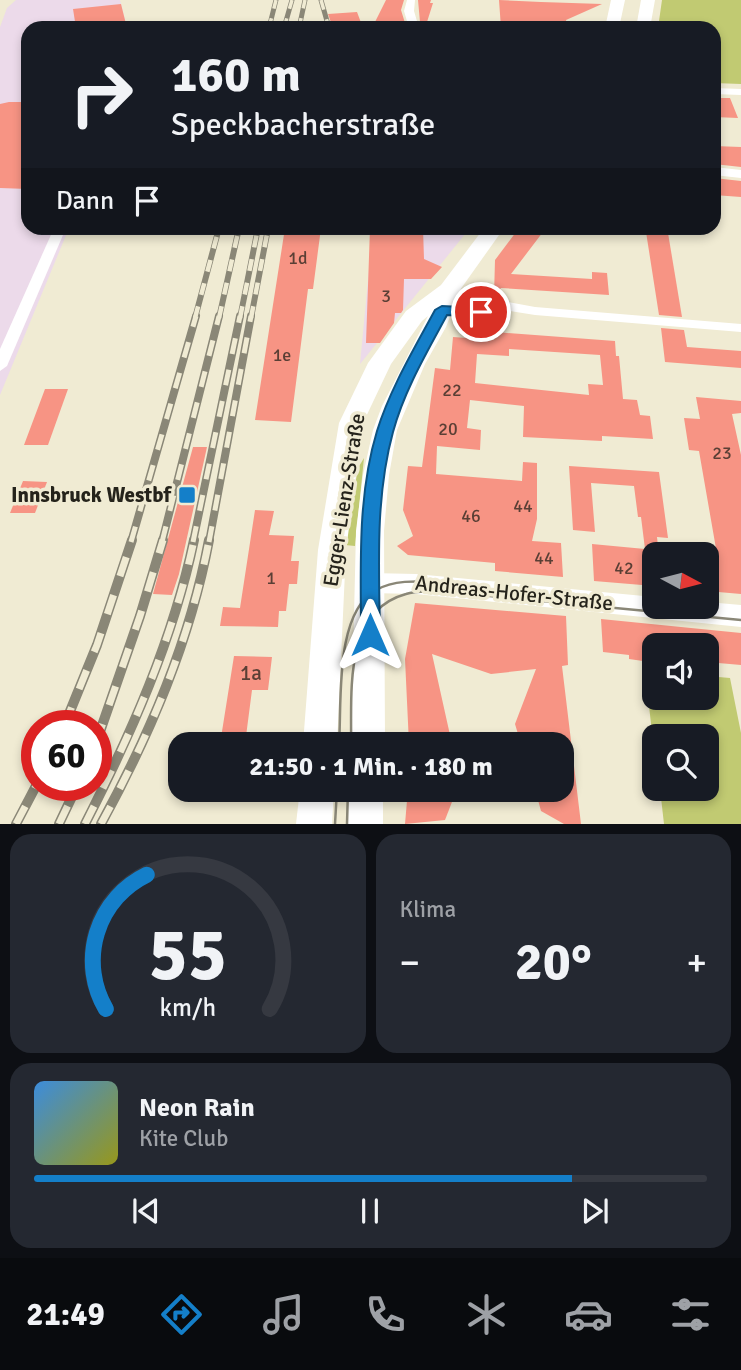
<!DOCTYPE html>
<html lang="de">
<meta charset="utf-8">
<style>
body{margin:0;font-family:Signika,sans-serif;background:#242831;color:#f1f3f6;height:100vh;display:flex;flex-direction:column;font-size:26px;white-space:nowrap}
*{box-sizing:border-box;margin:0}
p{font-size:23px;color:#9ea1a6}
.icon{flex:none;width:38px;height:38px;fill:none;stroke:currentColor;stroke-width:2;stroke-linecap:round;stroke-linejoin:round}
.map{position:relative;height:824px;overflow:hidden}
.drawer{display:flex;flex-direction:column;gap:10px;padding:10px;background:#0d0f14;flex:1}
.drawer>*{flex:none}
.banner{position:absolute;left:21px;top:21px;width:700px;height:214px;border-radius:21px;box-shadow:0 4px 10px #0003;background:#171b24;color:#f1f3f6;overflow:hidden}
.needle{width:46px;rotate:97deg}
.tools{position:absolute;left:642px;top:542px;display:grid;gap:14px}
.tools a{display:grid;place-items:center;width:77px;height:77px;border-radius:14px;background:#171b24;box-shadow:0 4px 10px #0003;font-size:35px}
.speed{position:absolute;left:21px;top:710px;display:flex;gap:14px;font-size:35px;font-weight:700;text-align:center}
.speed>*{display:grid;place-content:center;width:91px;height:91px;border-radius:50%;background:#171b24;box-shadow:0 4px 10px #0003;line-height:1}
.speed .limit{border:10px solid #d22;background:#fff;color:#111}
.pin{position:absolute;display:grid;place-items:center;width:60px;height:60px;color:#fff;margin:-30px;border:4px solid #fff;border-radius:50%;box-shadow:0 2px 7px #0007}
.me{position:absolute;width:77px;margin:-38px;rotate:0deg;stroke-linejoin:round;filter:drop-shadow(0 0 5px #0008)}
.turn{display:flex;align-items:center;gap:24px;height:147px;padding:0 35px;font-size:32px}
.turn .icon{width:91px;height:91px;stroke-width:2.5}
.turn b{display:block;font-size:49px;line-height:60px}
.then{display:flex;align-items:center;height:66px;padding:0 35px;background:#0003;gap:14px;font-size:26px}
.big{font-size:52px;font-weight:800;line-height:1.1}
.drawer .card{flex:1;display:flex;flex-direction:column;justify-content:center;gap:10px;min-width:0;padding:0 24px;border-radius:21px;background:#242831}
.drawer .dial{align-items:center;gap:0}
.dial svg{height:182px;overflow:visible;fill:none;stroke:#363941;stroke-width:7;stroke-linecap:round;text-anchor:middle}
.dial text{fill:#f1f3f6;stroke:none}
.song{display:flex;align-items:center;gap:21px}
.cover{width:84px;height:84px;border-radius:10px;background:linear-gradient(135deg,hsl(210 70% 55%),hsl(60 70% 35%))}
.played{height:7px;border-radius:4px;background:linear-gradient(90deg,#147fc9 80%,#363941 80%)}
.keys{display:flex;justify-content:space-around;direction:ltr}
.heat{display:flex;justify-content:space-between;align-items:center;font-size:38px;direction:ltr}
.drawer .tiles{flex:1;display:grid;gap:10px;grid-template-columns:1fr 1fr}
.card:last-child{grid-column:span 2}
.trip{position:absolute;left:168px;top:732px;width:406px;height:70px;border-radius:21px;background:#171b24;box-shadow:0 4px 10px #0003;font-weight:800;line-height:70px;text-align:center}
.tab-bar{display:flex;height:112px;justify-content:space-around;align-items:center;background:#090b0e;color:#9ea1a6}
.tab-bar .icon{width:49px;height:49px}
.tab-bar .current{color:#147fc9}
.tab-bar b{font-size:32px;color:#f1f3f6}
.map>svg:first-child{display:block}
</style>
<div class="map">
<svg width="741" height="824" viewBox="0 0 741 824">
<rect width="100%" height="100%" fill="#f0ebd3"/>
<!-- industrial -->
<g fill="#ecdaea">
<path d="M16,0H120L127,28H28V228H69L0,395V27L7,8Z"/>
<path d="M373,228H470L360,364Z"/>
</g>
<!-- green -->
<g fill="#c1ca72">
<path d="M662,0H741V84L714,83V28H658Z"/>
<path d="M364,458L355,546L345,545L358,468Z"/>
<path d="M645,672L654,673V698H707V676L730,678L741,733V824H664L660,789H707V737H654V749Z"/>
</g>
<!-- building -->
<g fill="#f79484" fill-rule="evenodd">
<path d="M386,0H404L401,10L405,23H401L403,28H372Z"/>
<path d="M418,0H431L430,3H433L427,22H420Z"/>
<path d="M499,0L541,2L602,4L566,20L568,28H501Z"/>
<path d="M121,4L127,28H76L73,9Z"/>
<path d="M357,12L363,28H333L328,14Z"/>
<path d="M714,98H730L738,118L714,117Z"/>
<path d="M9,102H28V189L0,188V104Z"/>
<path d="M714,146L741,147V167L714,164Z"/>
<path d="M714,178L741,181V197L714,195Z"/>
<path d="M285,228H321L313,289H308L291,422L255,420Z"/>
<path d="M370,228H423L424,259L442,267L431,279H404L403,310L401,313H395L394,323L380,343H366Z"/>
<path d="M519,228H546L511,274L592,279V272L607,273L609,295L501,288L494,296L495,260Z"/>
<path d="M646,232L668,233L682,317L659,315Z"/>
<path d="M661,328L684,330L687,347L741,351V368L665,362Z"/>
<path d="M495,332L615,341L616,356H619L623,399L637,400L640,415L650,416L653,439L602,436V441L523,437L524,406L470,400L467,428L481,430L480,450L437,446L436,474L522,481L523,462L537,463V519L532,541L561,543L563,577L495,571V563L408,555L397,546L413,536L403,510L408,466L422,467L435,368L450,370L453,337L494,340ZM509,349L600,355L603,385L588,384L589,395L475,383L477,354L509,356Z"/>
<path d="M45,389H68L48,445H24Z"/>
<path d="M696,397L741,401V413L732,414L741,455V594L707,591V559L718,560L699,451L689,450L684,418L700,419Z"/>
<path d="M193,447H207L179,574L172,595L153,594Z"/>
<path d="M569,466L659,472L668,538L657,537L659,555H654V586L594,581L592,544L645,549L641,517H638L634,486L591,483L595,532L573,530Z"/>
<path d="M23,481L47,482L35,513H10Z"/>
<path d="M255,510L274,511L269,535L294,536L291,561H299L297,584H289L286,611H279L278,627L220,626L223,607L240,608Z"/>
<path d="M415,603L566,616L568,665L562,666L581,824H564L541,811L535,789H562V744H521L515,724L536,669L491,674L432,654L452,744H409L405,659Z"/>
<path d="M601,619L741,633V665L707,662V646H654V657L643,656V661L629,659V655L603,652Z"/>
<path d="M234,656L272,657L268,690H252L245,744H220Z"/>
<path d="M408,789H457L445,820L405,824Z"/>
</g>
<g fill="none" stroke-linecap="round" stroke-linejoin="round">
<!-- street -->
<g fill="#fff" fill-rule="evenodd">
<path d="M407,0H415L414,11L419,28H409L404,11Z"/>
<path d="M714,88L741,89V95L714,94Z"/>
<path d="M714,167L741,170V178L714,175Z"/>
<path d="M54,228H66L7,366L0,371V349Z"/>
<path d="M449,286L503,301L535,307L741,324V332L535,315L510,311L509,315L504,316L437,313L435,310L437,307L442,306L494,307L444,293L442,290L444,287Z"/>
</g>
<!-- secondary -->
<path fill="#fff" fill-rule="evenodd" d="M370,573L416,574L654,597V607H707V602L741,605V627L416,594L370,593L361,590L358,583L361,576Z"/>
<!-- primary -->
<g fill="#fff" fill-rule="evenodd">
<path d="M611,0H625L619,28H605Z"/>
<path d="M641,0H655L650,28H636Z"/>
<path d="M484,228H504L460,290L446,327L425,364L397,430L389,475L384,531L385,744H351L356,531L363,475L373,430L382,406L428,316L422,321L391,364L363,423L346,550L337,744H303L318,550L339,423L368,363L406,311L441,285Z"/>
<path d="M300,789H334L332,824H296Z"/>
<path d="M349,789H383V824H347Z"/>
</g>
<!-- tram -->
<g stroke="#8a8777" stroke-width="2.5">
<path d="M339,744C342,703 334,613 376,590C394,580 415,581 435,582"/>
<path d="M351,744C352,693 343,611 406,594C416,591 428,592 438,591L741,620"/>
<path d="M335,824L337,789"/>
<path d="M347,824L348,789"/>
</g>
<defs>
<g id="rail-far3">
<path d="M321,0L329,28"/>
<path d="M269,28L276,0"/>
<path d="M284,28L292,0"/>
<path d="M299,28L305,0"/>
</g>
<g id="rail-far2">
<path d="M195,318L219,228"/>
<path d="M219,318L239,228"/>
<path d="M240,318L258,228"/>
<path d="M251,318L267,234"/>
</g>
<g id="rail-far1">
<path d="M131,542L196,316"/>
<path d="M162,542L219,316"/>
<path d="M193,542L240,316"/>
<path d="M209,542L251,316"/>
</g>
<g id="rail">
<path d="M64,726L97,645L132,540"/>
<path d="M96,743L140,616L163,540"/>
<path d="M16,824L37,784"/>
<path d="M59,824L77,786"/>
<path d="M85,824C131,734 173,640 194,540"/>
<path d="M101,824C150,734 190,641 209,540"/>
</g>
</defs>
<!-- rail-far3 casing -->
<use href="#rail-far3" stroke="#8a8777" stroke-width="5"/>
<!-- rail-far2 casing -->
<use href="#rail-far2" stroke="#8a8777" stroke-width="6"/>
<!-- rail-far1 casing -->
<use href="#rail-far1" stroke="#8a8777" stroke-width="8"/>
<!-- rail casing -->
<use href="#rail" stroke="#8a8777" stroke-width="10"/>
<!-- rail-far3 -->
<use href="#rail-far3" stroke="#f0ebd3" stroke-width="3.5" stroke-dasharray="10" stroke-linecap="butt"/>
<!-- rail-far2 -->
<use href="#rail-far2" stroke="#f0ebd3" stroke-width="4.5" stroke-dasharray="12" stroke-linecap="butt"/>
<!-- rail-far1 -->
<use href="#rail-far1" stroke="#f0ebd3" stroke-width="5" stroke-dasharray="16" stroke-linecap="butt"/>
<!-- rail -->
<use href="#rail" stroke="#f0ebd3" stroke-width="7" stroke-dasharray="20" stroke-linecap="butt"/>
</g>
<!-- route -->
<path fill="#147fc9" stroke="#0d5383" stroke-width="2" d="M442,306L481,308L488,312L481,317L447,315C427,352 404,391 393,432C375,498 379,567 380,635L377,640L370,643L364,640L361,635C361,567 357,497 377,431C390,389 414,349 435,310Z"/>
<!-- markers -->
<rect fill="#147fc9" stroke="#f0ebd3" stroke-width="2.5" x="178" y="486" width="18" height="18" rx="3.5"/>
<g text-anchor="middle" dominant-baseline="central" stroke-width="7" stroke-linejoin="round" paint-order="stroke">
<!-- number labels -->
<g font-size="18" fill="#5a3f35">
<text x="298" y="258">1d</text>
<text x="386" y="296">3</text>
<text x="282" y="355">1e</text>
<text x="452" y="390">22</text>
<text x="448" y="429">20</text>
<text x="722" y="453">23</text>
<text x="523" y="506">44</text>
<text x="471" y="516">46</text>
<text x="544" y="558">44</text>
<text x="624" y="568">42</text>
<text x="271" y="578">1</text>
</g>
<!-- poi labels -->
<g font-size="21" font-weight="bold" fill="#25231b" stroke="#f0ebd3" text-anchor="end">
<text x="171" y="495">Innsbruck Westbf</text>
</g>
<!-- street labels -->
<g font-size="21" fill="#25231b" stroke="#f0ebd3">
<text transform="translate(344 500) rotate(-81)">Egger-Lienz-Straße</text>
<text transform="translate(514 593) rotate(6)">Andreas-Hofer-Straße</text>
</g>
<!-- near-number labels -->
<g font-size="21" fill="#5a3f35">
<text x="251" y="673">1a</text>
</g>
</g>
</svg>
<div class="tools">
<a><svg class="needle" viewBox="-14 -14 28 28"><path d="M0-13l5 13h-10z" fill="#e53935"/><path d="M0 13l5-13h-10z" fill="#9ea1a6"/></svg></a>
<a><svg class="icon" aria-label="sound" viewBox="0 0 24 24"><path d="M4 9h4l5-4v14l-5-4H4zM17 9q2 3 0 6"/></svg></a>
<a><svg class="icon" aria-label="search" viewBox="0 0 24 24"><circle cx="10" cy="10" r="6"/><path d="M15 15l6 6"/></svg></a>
</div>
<div class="speed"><div class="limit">60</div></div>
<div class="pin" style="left:481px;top:312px;background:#d93025"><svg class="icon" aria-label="arrive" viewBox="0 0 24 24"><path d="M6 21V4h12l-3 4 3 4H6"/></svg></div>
<svg class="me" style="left:370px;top:635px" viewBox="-20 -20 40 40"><path d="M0-17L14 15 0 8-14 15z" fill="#147fc9" stroke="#fff" stroke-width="4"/></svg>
<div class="trip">21:50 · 1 Min. · 180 m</div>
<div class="banner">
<div class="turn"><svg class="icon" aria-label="right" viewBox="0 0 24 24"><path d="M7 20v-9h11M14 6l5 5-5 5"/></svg><div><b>160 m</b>Speckbacherstraße</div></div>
<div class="then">Dann<svg class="icon" aria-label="arrive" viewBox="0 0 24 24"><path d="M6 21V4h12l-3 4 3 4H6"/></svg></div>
</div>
</div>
<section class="drawer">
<div class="tiles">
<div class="card dial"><svg viewBox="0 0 100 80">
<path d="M14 69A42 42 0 1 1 86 69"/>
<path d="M14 69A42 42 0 0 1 32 10" stroke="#147fc9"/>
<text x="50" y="56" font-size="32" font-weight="700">55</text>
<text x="50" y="72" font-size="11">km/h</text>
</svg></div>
<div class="card"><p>Klima</p>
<div class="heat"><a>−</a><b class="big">20°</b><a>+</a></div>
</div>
<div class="card">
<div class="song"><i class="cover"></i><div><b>Neon Rain</b><p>Kite Club</p></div></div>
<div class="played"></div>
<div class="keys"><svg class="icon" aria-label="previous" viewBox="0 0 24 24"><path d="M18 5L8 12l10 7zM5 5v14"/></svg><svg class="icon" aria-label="pause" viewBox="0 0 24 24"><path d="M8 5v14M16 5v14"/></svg><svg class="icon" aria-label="next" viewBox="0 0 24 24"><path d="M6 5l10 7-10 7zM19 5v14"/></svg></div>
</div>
</div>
</section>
<nav class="tab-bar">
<b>21:49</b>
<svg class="icon current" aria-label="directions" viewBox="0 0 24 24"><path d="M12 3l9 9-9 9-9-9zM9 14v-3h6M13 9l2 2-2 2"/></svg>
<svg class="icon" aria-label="music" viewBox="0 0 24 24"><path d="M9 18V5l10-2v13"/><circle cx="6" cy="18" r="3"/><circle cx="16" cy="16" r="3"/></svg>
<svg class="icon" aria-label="phone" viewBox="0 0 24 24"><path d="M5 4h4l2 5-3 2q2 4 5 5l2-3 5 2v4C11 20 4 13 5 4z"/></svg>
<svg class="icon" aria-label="climate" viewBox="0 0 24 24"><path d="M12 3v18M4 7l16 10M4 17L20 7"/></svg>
<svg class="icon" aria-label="car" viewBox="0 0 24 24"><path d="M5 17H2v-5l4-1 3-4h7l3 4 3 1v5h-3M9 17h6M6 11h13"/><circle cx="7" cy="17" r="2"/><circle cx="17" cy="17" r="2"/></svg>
<svg class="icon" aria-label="filters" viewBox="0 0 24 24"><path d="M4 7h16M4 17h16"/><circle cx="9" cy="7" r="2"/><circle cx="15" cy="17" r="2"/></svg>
</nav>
